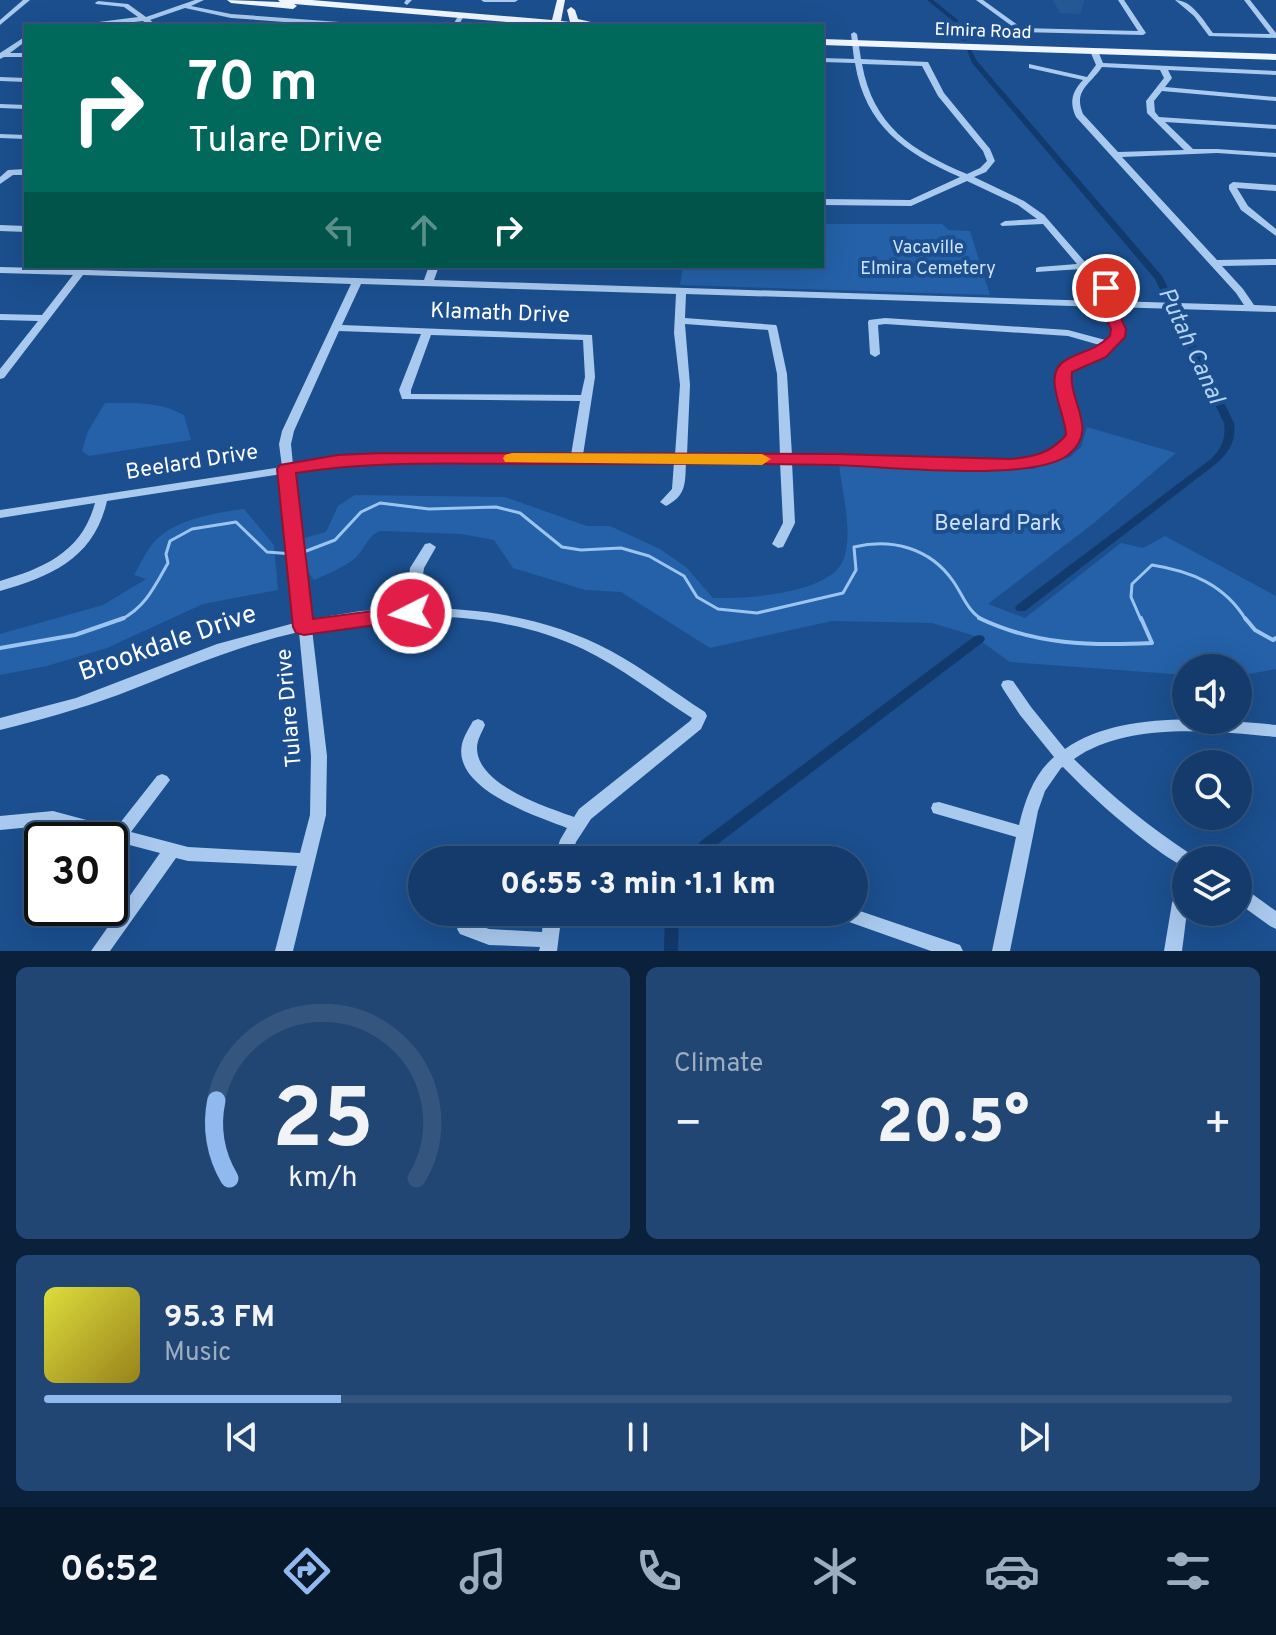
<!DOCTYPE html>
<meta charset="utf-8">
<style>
body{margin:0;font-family:Overpass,sans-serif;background:#214673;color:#f1f3f6;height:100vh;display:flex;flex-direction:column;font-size:30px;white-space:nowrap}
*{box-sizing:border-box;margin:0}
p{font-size:26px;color:#9dadc1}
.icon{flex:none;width:44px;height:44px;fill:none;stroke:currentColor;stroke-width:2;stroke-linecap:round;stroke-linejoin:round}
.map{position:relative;height:951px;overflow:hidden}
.sheet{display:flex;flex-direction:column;gap:16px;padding:16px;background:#0b203b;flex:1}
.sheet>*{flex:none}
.guide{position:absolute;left:24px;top:24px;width:800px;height:244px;border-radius:0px;box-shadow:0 8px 32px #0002,0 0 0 2px #33557e;background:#00695c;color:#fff;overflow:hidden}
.tools{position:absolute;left:1172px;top:654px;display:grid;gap:16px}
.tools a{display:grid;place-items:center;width:80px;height:80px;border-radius:50%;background:#143b6b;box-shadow:0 8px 32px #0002,0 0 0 2px #33557e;font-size:40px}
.speed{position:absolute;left:24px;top:822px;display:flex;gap:16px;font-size:40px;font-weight:700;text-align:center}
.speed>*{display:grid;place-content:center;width:104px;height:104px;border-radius:50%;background:#143b6b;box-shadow:0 8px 32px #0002,0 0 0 2px #33557e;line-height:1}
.speed .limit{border:4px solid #111;border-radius:12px;background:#fff;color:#111}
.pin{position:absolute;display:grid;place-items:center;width:68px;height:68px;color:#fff;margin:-34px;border:4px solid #fff;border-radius:50%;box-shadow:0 2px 8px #0007}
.me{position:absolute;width:88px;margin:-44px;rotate:265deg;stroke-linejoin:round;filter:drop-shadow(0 0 6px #0008)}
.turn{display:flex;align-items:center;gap:28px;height:168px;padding:0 32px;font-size:36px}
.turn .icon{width:104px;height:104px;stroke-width:2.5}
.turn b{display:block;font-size:56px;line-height:68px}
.lanes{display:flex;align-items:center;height:76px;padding:0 32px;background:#0003;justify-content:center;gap:40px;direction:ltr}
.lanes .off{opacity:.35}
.big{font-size:60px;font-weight:800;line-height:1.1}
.sheet .widget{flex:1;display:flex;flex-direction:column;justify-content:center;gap:12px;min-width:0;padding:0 28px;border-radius:12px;background:#214673}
.sheet .dial{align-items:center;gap:0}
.dial svg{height:208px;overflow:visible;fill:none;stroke:#33557e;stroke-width:7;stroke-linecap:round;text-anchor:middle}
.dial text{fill:#f1f3f6;stroke:none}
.song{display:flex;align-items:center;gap:24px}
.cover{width:96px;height:96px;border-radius:12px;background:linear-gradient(135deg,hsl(60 70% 55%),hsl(50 70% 35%))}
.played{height:8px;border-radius:4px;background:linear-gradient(90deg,#90b9f0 25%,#33557e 25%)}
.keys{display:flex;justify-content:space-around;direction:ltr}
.heat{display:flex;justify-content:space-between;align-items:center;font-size:44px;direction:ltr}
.sheet .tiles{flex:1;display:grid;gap:16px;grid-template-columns:1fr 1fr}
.widget:last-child{grid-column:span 2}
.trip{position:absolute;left:408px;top:846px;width:460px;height:80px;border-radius:40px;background:#143b6b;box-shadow:0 8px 32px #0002,0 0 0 2px #33557e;font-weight:800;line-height:80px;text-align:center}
.menu{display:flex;height:128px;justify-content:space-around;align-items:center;background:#08182b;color:#9dadc1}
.menu .icon{width:56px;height:56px}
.menu .selected{color:#90b9f0}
.menu b{font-size:36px;color:#f1f3f6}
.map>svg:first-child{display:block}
</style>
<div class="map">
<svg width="1276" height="951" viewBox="0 0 1276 951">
<rect width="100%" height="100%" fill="#1b4f8f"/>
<!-- green -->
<g fill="#2461a8">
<path d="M822,224H942L949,230L970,231L990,295L680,285L683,266H822Z"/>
<path d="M105,403C133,403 159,401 184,415L191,440L89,456L82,451L88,431Z"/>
<path d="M1087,427L1176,453L1094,523L988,604L1025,618L1121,543L1143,548L1165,536L1276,596V669L1238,676V668H1186V675L1010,662L972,635L932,623L832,621L710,648L621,592L585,590L513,568L494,540L461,534L380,531C367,536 365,550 354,559C342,568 328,574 314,580L306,570L304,538L326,532L338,506L355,495L505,497L587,526H610L660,549L686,567L713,598C745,599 833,594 844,558C853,531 842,492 839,464L1032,469L1070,457L1081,447Z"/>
<path d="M244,509L274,545L278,590L203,604L107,648L47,666L0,675V634L103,605L146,579L134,575C140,565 146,551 154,542C174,519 216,513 244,509Z"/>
</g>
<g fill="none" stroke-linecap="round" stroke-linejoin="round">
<!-- stream-far1 -->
<g stroke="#9cc4f0" stroke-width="3">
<path d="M301,553L335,540L361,512L380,503L429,509L496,507L520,513L562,547L581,550L621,548L649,556L684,576L697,597L718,609L757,613L843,593L856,570L854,547C892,538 930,548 953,581C963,595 967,611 983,620"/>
<path d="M120,620C145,608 155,586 168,563L166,554L170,541L192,529L236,522L267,552L293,554"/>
<path d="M1141,620L1131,597L1132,584L1152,565C1191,571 1225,585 1246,620"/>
</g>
<!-- stream -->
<g stroke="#9cc4f0" stroke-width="4">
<path d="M979,618C1035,645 1091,646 1152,643L1141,618"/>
<path d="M1245,618L1255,630L1273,640L1276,638"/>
<path d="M0,648L75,635L124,618"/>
</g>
<!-- canal -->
<g fill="#123a6d" fill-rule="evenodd">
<path d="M927,0H933L958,20L966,41L961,40L954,22Z"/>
<path d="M967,50H971L977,61L1162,276L1234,423C1236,441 1230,451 1217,463L1025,611H1017L1015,608L1017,605L1211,459C1222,448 1226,439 1224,423L1155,279L972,63Z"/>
<path d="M979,635L983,636L985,639L983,642L711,849L701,860H685L701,841L975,636Z"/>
<path d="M665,912H679L678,951H664Z"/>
</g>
<!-- minor -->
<g fill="#a9c9ee" fill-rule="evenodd">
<path d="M23,0H30L0,25V20Z"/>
<path d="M195,0H204L191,6L231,14L367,24L370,26H339L231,18L185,8L150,20L157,26H150L143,21L100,26H80L83,24L138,17L124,7L96,4L95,3L98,1L128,4L146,17Z"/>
<path d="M406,0H412L407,5L404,3Z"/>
<path d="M481,0H518L515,2H484Z"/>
<path d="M976,0H983L1022,28L1138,31L1118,0H1124L1146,33L1143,35L1020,32Z"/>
<path d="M1175,0C1192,0 1203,20 1213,33L1270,34L1244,0H1250L1276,33V38L1209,36L1194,16Z"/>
<path d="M459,15L464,16L458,26H452Z"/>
<path d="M854,32L857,34L861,59L928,62L944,93L990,149L995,161L986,172L974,177L1024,201L1044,215L1092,270L1104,280L1114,297L1113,301L1244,305L1236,293L1076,117C1069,102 1072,92 1083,80L1029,68V64L1087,77L1096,65L1090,51L1094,49L1098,51L1103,63L1276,71V75L1168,70L1172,78L1165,87L1276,97V101L1162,91L1154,101L1155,112L1159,117L1276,125V129L1165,122L1193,149H1217L1276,153V157L1217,153L1122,157L1217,260L1276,259V265L1222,266L1243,289L1254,305L1276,306V312L1113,307L1120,319L1123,337L1116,347L1069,371C1067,385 1072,395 1076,408C1090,448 1063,457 1030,467L792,462L795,523L783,547L778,548L772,544L783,523L780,462H686C685,483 687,495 666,506L660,502L672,489L674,462H366L294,473L311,619L361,611L405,608L410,568L425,544L430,543L436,547L424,568L418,608C485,608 552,619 611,651C644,669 674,692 705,712L707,716L701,729L591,819L576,842L570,860H554L560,840L567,828C536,816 452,789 462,744C464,736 469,728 473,721L478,719L483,721L485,725C482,732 477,740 477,748C477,785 546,807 574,817L579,809L690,721L692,718C656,695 622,668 583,649C501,610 399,610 312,629L327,756L326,815L293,951H275L297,866L188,861L176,858L110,951H91L160,853L53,825L0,830V816L53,811L116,828L157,776L162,774L167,776L170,780L131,832L188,847L300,853L310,815L311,756L299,632C235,646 178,672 118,695C80,709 40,720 0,730V718L76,698L217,644L298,622L282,474L107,501C94,558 52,576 0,591V581C44,568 82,552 95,503L0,518V510L282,467L279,444L282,431L351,284L83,275L4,378L0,379V369L38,321L0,320V314L42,315L73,275L0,273V267L78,269L81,266H87L88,270L424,280L429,266H439L434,280L1099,301L1081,269L1036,272V268L1039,267L1077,264L1043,224L1002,226L1000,224L1005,221L1037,219L1018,205L967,181L911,206L822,205V199L910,200L960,177C905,153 865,126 855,63L822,62V58L854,59L851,34ZM862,64L922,66L938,96L983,151L987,161L980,168L967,174C912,151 873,126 862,64ZM1102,67L1160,70L1164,78L1146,101L1147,113L1184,150L1118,152L1083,114C1073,90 1090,85 1102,67ZM361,284L676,294L674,333L680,385L675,455H583L595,377L592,335L342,325ZM686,294L1103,307L1110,319L1113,337L1109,341L1068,330L885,318L869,320L868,322L870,354L875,357L880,354L878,325L885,324L1068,336L1103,346C1092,352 1064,359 1059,370C1047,395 1088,424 1059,448C1052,454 1038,456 1029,459L792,455L787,374L777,327L776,325L685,318ZM685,324L768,330L777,374L780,455H687L690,385ZM339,331L421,334L399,390L402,399L580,401L571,455L366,454L293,465L291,444L294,431ZM431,335L583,340L585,377L581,395L411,394V390Z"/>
<path d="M26,36V41L10,53H26V57H4L0,59V53Z"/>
<path d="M0,77L26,78V82L0,81Z"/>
<path d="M0,104L26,105V109L0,108Z"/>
<path d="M0,134L26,135V139L0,138Z"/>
<path d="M26,169V175H13L0,184V177L8,170Z"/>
<path d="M1233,182L1276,185V191L1237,188L1248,206L1276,229V236L1241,210L1229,189V185Z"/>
<path d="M0,225L26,226V232L0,231Z"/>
<path d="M1008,680L1013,681L1031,707L1065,749C1121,710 1212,719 1276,725V737C1215,731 1127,721 1074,759C1110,795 1149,827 1192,855L1194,860H1186V867C1173,862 1160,852 1148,843C1118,820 1090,795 1063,767L1061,768L1045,791L1038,811L1010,951H992L1016,837L933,813L931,808L933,803L939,802L1019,825C1025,800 1034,774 1054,757L1020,715L1003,689L1001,685L1003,681Z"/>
<path d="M1186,881L1187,912L1182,951H1164L1172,903L1180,883Z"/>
<path d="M1238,886L1244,888L1276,911V929L1270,926L1238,903Z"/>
<path d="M854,909L960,945L963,951H931L835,917L832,912H854Z"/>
<path d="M544,912H562L557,951H539L540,947L489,945L460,934L457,929L460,924L466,921L489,929L542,932Z"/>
</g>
<!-- major -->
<g fill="#f0f6ff" fill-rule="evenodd">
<path d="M227,0L280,2L278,0H312L552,20L557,0H565L561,21L570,22L567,10L571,7L575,10L578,19L608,26H553L294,4L297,6L293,9L231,3Z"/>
<path d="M822,39L1276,54V60L822,45Z"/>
</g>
</g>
<!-- wall -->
<path fill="#245895" d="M1053,0H1084L1081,14L1060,13Z"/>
<!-- route -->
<path fill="#e11d48" stroke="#92132f" stroke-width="2" d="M1106,284L1111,285L1117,297L1114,303L1126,329L1125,337L1106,357L1072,372C1068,402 1100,430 1068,455C1032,483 885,466 835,465C736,463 637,464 538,464C457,464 376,460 296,473L313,619L411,606L418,608L421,613L418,618L411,620L304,635L296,633L293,627L277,469L280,465L338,455L382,453L836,454L1010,459C1034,457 1051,453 1066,435C1066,413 1040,374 1066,360C1084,350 1094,351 1110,336L1111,329L1099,303L1102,297L1098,288Z"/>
<!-- slow -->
<path fill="#f59e0b" d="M512,453L762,454L771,459L762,465L505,462L503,458L505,455Z"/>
<g text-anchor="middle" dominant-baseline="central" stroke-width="8" stroke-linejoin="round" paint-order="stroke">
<!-- far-street labels -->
<g font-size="18" fill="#fff" stroke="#1b4f8f">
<text transform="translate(983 32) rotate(2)">Elmira Road</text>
</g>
<!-- far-park labels -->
<g font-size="18" fill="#cfe3fa" stroke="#1b4f8f">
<text x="928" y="248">Vacaville<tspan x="928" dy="21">Elmira Cemetery</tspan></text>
</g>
<!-- street labels -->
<g font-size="22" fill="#fff" stroke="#1b4f8f">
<text transform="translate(500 314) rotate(2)">Klamath Drive</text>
<text transform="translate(192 463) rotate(-9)">Beelard Drive</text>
<text transform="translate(290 708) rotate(-95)">Tulare Drive</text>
</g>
<!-- park labels -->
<g font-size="22" fill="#cfe3fa" stroke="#1b4f8f">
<text x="998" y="524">Beelard Park</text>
</g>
<!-- water labels -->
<g font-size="24" font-style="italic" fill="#b5d3f5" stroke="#1b4f8f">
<text transform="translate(1190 346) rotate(65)">Putah Canal</text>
</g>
<!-- near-street labels -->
<g font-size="26" fill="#fff" stroke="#1b4f8f">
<text transform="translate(168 644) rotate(-19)">Brookdale Drive</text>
</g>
</g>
</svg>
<div class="tools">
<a><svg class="icon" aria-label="sound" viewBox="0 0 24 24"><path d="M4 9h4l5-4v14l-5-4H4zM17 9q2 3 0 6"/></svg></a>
<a><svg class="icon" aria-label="search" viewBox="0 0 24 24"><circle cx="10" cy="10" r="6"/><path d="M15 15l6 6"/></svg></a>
<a><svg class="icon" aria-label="layers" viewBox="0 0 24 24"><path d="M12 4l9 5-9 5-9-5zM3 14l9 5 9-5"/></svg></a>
</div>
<div class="speed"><div class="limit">30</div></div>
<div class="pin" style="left:1106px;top:288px;background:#d93025"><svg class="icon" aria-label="arrive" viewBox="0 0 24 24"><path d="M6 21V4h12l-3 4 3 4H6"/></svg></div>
<svg class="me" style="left:411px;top:613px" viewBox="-20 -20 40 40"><circle r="17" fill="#e11d48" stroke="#fff" stroke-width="3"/><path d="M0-11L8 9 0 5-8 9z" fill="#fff"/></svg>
<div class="trip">06:55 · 3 min · 1.1 km</div>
<div class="guide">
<div class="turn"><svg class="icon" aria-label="right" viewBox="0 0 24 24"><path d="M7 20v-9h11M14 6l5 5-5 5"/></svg><div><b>70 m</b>Tulare Drive</div></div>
<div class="lanes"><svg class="icon off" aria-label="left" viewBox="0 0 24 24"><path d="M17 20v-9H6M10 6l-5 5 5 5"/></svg><svg class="icon off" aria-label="ahead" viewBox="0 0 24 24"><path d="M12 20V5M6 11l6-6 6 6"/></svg><svg class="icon" aria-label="right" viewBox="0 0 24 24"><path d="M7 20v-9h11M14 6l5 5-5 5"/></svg></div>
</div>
</div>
<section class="sheet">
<div class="tiles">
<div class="widget dial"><svg viewBox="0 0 100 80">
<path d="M14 69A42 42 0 1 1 86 69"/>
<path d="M14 69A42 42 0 0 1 9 39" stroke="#90b9f0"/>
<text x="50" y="56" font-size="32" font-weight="700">25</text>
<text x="50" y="72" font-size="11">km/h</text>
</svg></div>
<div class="widget"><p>Climate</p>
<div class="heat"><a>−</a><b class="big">20.5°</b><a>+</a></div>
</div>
<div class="widget">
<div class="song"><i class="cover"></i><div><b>95.3 FM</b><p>Music</p></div></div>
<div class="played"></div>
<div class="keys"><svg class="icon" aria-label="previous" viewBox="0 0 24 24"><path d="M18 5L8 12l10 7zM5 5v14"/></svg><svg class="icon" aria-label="pause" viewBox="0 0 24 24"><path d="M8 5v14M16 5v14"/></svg><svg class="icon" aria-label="next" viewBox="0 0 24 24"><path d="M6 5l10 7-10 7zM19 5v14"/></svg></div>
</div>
</div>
</section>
<nav class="menu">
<b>06:52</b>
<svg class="icon selected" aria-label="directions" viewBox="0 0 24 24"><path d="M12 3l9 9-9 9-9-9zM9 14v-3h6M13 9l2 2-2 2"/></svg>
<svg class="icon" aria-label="music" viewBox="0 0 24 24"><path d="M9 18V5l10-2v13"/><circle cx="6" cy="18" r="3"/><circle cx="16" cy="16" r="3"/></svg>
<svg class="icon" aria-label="phone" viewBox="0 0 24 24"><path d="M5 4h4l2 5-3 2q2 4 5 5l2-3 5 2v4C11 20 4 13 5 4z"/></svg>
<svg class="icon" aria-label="climate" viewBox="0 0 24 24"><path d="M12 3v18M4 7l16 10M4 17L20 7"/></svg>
<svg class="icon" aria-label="car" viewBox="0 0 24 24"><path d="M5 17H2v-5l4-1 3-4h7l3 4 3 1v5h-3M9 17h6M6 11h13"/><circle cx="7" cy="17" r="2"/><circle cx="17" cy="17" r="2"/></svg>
<svg class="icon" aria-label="filters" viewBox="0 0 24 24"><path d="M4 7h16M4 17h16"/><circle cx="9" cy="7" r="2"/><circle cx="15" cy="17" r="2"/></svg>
</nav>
